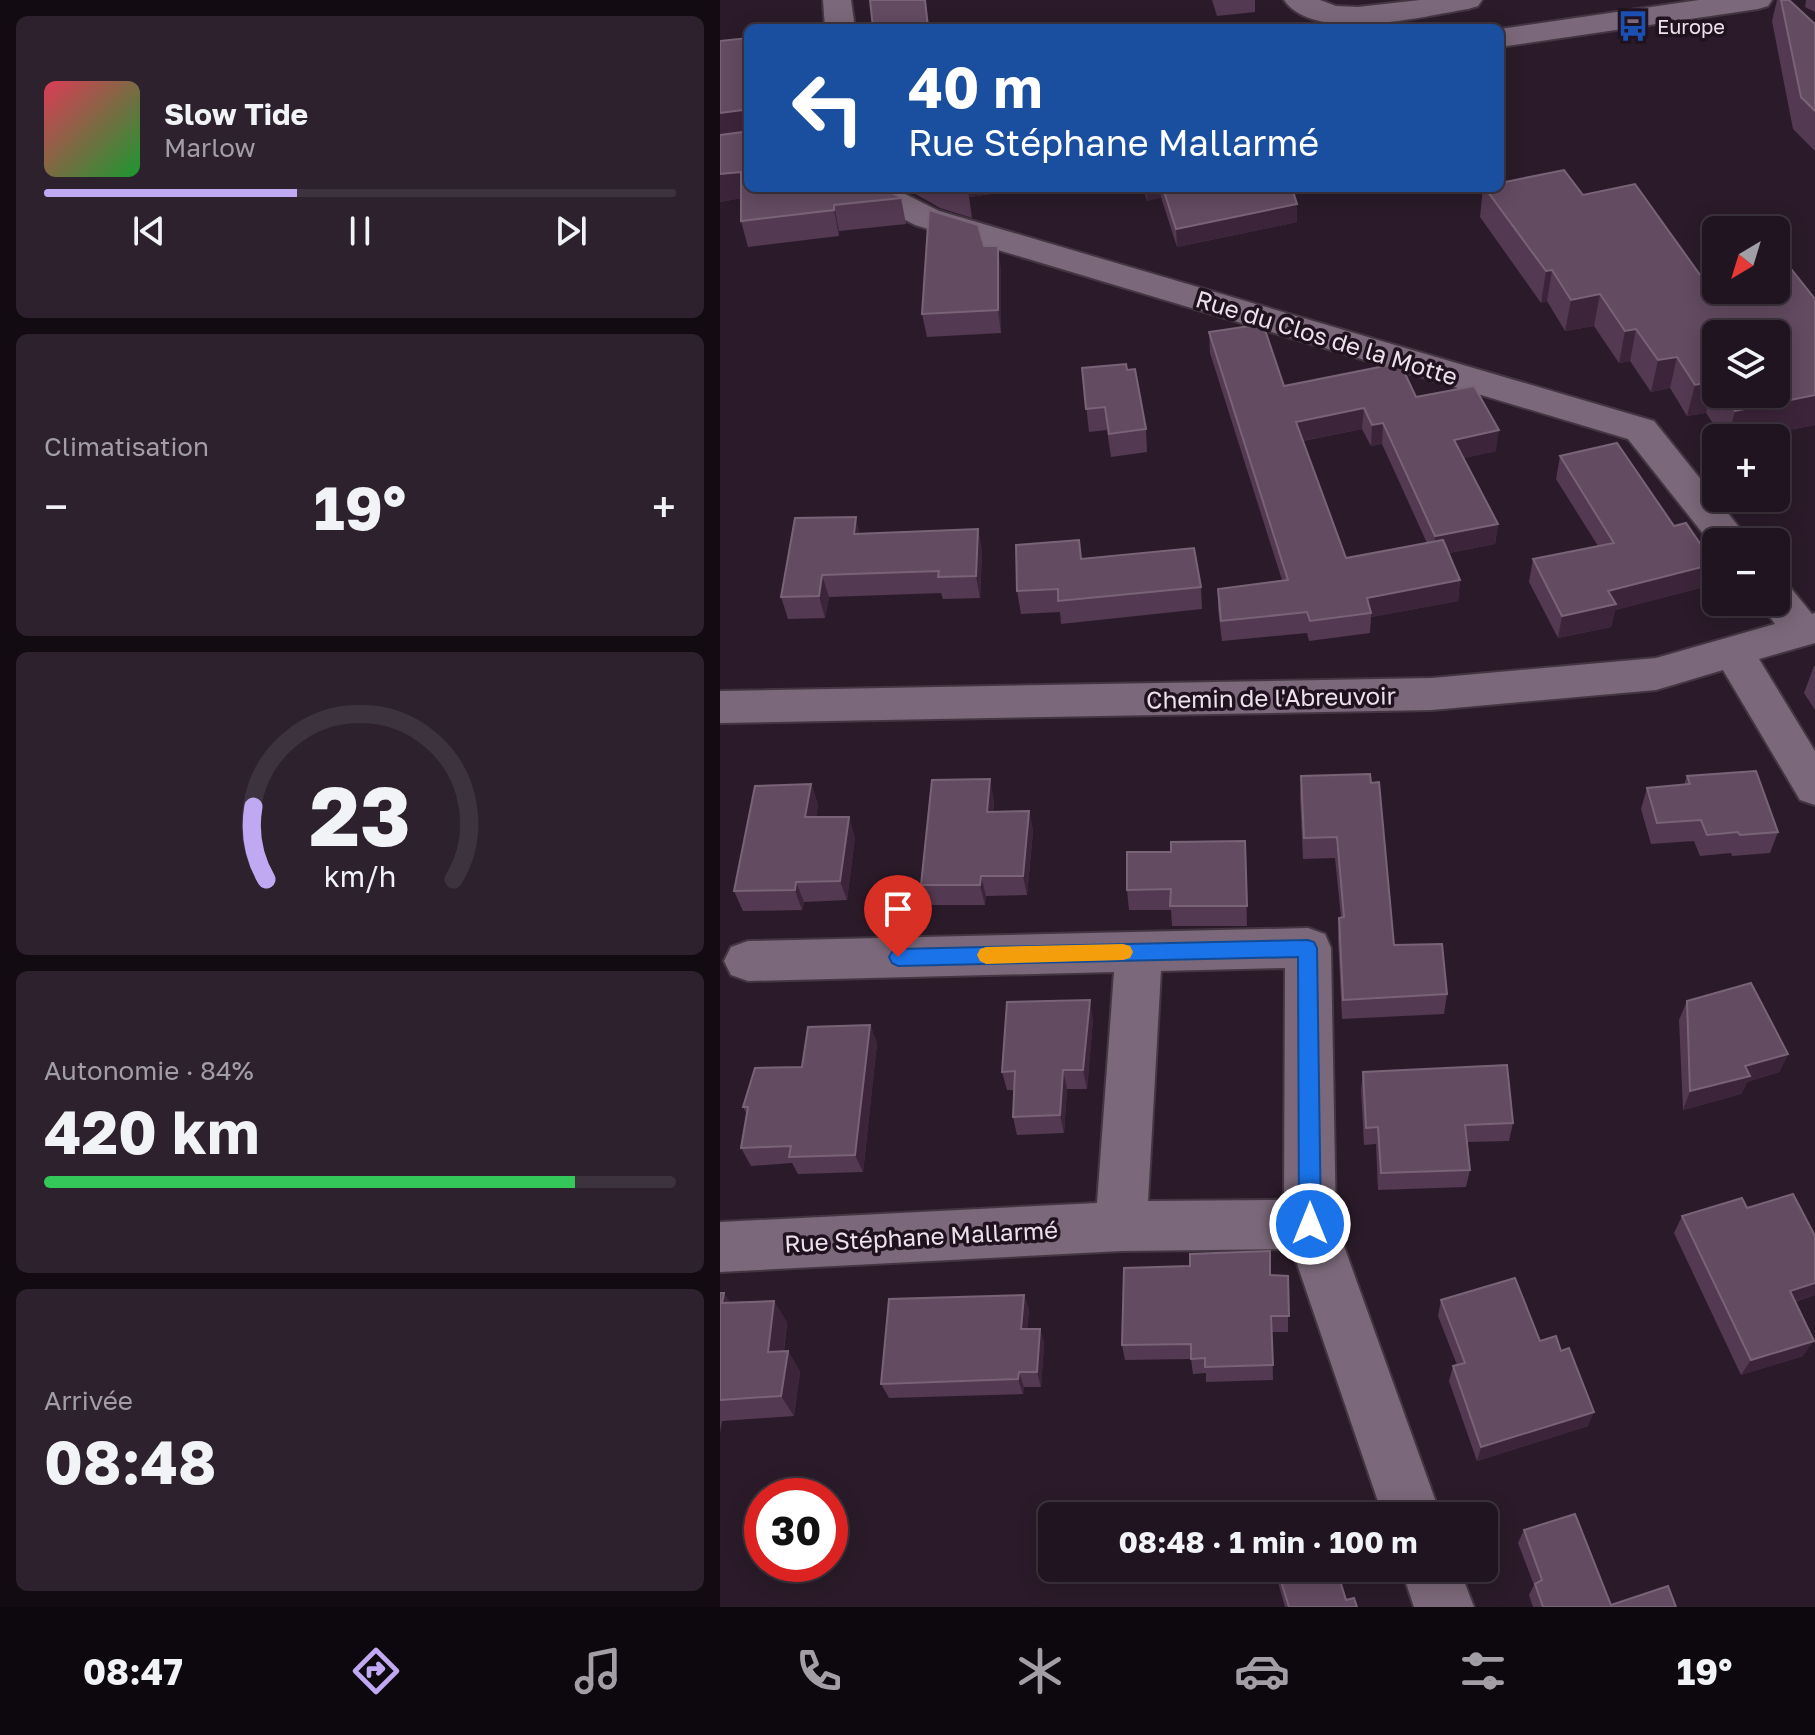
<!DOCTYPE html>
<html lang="fr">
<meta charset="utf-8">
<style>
body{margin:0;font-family:"Golos Text",sans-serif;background:#2d212d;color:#f1f3f6;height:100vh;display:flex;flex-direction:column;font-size:30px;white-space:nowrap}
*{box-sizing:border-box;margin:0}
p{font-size:26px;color:#a29ea5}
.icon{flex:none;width:44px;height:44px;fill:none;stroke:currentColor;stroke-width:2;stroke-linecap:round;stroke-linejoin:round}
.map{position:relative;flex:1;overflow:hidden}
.sheet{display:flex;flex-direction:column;gap:16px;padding:16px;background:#120b12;width:720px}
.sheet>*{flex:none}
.guide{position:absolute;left:24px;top:24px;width:760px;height:168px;border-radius:12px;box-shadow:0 4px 20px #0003,0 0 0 2px #3d333e;background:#1a4fa0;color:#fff;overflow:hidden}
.needle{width:52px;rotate:218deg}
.fabs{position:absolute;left:982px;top:216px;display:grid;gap:16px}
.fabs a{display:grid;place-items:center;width:88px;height:88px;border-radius:12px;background:#201420;box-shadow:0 4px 20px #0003,0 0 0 2px #3d333e;font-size:40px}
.speed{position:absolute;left:24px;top:1478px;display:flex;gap:16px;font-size:40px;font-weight:700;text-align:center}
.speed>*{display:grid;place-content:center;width:104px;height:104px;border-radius:50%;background:#201420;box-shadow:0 4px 20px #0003,0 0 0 2px #3d333e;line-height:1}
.speed .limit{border:12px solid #d22;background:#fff;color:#111}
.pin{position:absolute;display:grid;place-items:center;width:68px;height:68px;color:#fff;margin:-82px -34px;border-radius:50% 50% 50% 0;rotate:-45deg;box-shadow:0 0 8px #0007}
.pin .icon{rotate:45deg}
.me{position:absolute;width:88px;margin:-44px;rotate:0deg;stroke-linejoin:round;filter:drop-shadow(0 0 6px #0008)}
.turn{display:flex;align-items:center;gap:28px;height:168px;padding:0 32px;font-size:36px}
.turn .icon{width:104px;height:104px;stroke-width:2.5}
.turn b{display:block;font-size:56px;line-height:68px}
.big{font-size:60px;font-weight:700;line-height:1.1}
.sheet .card{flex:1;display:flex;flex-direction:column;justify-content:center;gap:12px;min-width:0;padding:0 28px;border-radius:12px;background:#2d212d}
.sheet .dial{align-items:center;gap:0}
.dial svg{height:208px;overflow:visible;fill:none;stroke:#3d333e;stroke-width:7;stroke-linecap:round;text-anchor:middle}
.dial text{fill:#f1f3f6;stroke:none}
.song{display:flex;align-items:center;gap:24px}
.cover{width:96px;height:96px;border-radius:12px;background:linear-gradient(135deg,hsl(350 70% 55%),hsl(130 70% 35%))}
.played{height:8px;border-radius:4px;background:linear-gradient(90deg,#c0a8f3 40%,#3d333e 40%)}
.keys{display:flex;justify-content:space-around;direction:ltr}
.heat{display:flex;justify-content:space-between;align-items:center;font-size:44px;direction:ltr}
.charge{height:12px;border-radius:6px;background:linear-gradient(90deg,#34c759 84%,#3d333e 0)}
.trip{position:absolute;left:318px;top:1502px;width:460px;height:80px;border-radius:12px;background:#201420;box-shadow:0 4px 20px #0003,0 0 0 2px #3d333e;font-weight:700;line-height:80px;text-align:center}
.menu{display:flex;height:128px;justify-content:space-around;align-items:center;background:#0d080d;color:#a29ea5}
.menu .icon{width:56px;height:56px}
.menu .on{color:#c0a8f3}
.menu b{font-size:36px;color:#f1f3f6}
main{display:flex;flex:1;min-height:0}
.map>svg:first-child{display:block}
</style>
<main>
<section class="sheet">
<div class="card">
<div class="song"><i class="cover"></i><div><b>Slow Tide</b><p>Marlow</p></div></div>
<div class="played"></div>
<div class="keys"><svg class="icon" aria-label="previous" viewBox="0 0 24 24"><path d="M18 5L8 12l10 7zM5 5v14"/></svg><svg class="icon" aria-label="pause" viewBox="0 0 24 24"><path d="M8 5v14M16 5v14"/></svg><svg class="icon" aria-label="next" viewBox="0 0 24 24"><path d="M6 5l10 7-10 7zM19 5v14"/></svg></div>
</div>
<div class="card"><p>Climatisation</p>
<div class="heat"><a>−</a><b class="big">19°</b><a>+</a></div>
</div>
<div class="card dial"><svg viewBox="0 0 100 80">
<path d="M14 69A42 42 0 1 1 86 69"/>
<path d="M14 69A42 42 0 0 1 9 41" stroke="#c0a8f3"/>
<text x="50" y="56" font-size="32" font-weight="700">23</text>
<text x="50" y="72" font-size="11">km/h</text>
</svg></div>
<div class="card"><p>Autonomie · 84%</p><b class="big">420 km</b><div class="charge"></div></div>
<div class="card"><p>Arrivée</p><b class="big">08:48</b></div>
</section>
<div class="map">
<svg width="1095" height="1607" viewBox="0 0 1095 1607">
<rect width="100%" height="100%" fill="#2b1b2a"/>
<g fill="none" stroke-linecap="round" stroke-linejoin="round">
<defs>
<g id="minor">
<path d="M103,0H131L135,28H105Z"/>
<path d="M564,0H600L616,6L638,7L700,0H762L758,6L748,9C705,16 594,44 564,0Z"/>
<path d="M979,0H1052L1048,6L1038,9L780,47V29Z"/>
<path d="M148,188H180L183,193L219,211L934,421L1031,542H996V550L908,439L195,225L159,206Z"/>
<path d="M1056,582L1070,587L1092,614L1095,613V643L1039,659L1095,751V805L1080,800L1003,670L936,690L712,710L0,723V691L712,678L936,658L1055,624L1039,602H1056Z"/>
<path d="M588,928L605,934L611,948L616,1224L721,1516H663L572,1249L401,1251L0,1272V1222L377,1203L394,972L28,981L11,975L4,961L11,947L28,941ZM565,968L564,1200L428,1201L441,971Z"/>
<path d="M681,1568H739L754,1607H694Z"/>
</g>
</defs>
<!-- minor casing -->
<use href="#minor" stroke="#433642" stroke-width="4"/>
<!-- minor -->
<use href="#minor" fill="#7b687a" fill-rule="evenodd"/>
</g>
<!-- wall -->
<g fill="#533951" fill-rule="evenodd">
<path d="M492,0H535V12L497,16Z"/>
<path d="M1057,0H1069L1095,24V151L1073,129L1052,21Z"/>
<path d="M1086,0H1095V12L1085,7Z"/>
<path d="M0,41L28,188L181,198L186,224L119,231V236L28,247L21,221V198L0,202Z"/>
<path d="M185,188H315L249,197L252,218L220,208Z"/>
<path d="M423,188H572L577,204V222L457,247L441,197L427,201Z"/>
<path d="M763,188H780L863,195L988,286L1095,425L1029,438H1003L986,413L967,416L950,388L931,392L910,361L899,363L874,326L845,331L827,301L821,303L760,217ZM996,334L1056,394H996Z"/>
<path d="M264,246L281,269V333L207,337L202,314Z"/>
<path d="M489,332L564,386L696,397L776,451L744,458L778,524L775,544L729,553L740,580L738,601L651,617L650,633L589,641L587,633L502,641L498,609V589L562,580L490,353ZM642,429L651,446L662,444L707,543L626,558L583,441Z"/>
<path d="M362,368L426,429L427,452L391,457L387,430L369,432Z"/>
<path d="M840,456L954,526L994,564L988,586L895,610L891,627L838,638L809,582L813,559L878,546L836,479Z"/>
<path d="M258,529L262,552L260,598L223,599L221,593L109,597L105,618L68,619L61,597L140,534Z"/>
<path d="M362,559L481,587L482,609L341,624L340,612L301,614L297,591Z"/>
<path d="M1094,666H1095V710L1084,693Z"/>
<path d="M650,774L674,945L727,994L724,1014L622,1019L618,938L619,918L621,917L615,858L583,859L580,797L581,776Z"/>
<path d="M967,776L1058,832L1050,853L1012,856L1011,853L980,856L974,841L931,844L921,809L927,788L964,785Z"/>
<path d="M91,784L98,805L96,817L135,837L127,900L84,902L82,910L23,911L14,891Z"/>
<path d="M274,800L273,812L309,811L313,831L307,895L266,896L265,905H207L201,885Z"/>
<path d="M525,841L527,926H452L451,910H409L407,890L451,852Z"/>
<path d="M967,1001L1068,1054L1059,1072L1027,1082L1021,1094L963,1110L959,1020Z"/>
<path d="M373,1019L367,1089H347L344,1133L297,1135L293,1117L294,1090H287L282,1072Z"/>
<path d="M150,1025L157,1043L143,1172L78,1174L72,1163L31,1166L21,1148L27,1114L23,1107L82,1067Z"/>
<path d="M643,1072L793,1123L789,1141L746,1142L750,1170L746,1187L658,1190L656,1144L644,1145L641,1090Z"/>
<path d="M1027,1208L1095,1295L1075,1302L1083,1356L1021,1375L954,1233L962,1216Z"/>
<path d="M550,1275L568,1276V1332H552L553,1380L486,1382V1373L473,1374L471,1359L405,1360L402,1345Z"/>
<path d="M0,1293L11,1303L54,1301L67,1323L64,1351H68L80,1372L74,1416L2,1421L0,1433Z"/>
<path d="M304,1295L309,1310L307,1329H320L324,1344L321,1387H304L303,1394L169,1398L161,1384Z"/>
<path d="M721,1300L820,1341L868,1426L757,1461L729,1381L733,1366L737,1365L718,1316Z"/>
<path d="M804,1530L891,1605L956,1607H813L809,1595L814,1585L798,1543Z"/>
<path d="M557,1568L626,1600L637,1607H565L557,1579Z"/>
</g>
<!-- shaded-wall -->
<g fill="#3c253a">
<path d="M23,110L28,136L0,140V113Z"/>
<path d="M21,172L28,197L0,202V174Z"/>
<path d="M245,188H315L249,197L248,192Z"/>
<path d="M426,188H440L441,197L427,201Z"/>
<path d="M577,204V222L457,247L456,229Z"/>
<path d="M114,205L119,231V236L114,210Z"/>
<path d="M278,246L281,269V333L278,310Z"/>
<path d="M832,270L827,301L821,303L826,271Z"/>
<path d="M880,294L874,326L845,331L851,300Z"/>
<path d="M916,329L910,361L899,363L905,331Z"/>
<path d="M957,357L950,388L931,392L938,360Z"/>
<path d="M994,381L986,413L967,416L975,385Z"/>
<path d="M1095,395V425L1029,438H1008L1015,411Z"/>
<path d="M644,408L642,429L576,442V422Z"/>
<path d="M663,423L662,444L651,446L652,425Z"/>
<path d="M779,430L776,451L732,461L734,440Z"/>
<path d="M136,517L141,539L134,534Z"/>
<path d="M778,524L775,544L713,556L715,536Z"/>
<path d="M258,529L262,552L260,598L256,576Z"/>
<path d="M994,564L988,586L895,610L891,627L838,638L842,616L888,591Z"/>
<path d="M102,575L109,597L105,618L99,596Z"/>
<path d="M740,580L738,601L651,617V613L647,598Z"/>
<path d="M270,779L274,800L271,832L267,812Z"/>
<path d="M91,784L98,805L92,838L85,817Z"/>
<path d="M309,811L313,831L307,895L303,876Z"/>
<path d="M129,817L135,837L127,900L120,881Z"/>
<path d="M261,876L266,896L265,905L260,885Z"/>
<path d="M76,882L84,902L82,910L75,890Z"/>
<path d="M370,1000L373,1019L367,1089L363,1070Z"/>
<path d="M150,1025L157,1043L143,1172L135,1155Z"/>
<path d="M1068,1054L1059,1072L1027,1082L1021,1094L963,1110L970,1091L1025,1066Z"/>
<path d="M343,1070L347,1089L344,1133L340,1115Z"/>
<path d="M1095,1283V1295L1059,1307L1070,1291Z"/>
<path d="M4,1293L18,1314L2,1303Z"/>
<path d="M304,1295L309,1310L305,1344L301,1329Z"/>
<path d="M54,1301L67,1323L61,1373L48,1352Z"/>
<path d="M320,1329L324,1344L321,1387L317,1372Z"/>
<path d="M1094,1341L1083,1356L1021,1375L1031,1360Z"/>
<path d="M68,1351L80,1372L74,1416L61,1396Z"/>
<path d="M299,1372L304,1387L303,1394L298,1379Z"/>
<path d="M874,1412L868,1426L757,1461L761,1447Z"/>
</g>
<!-- building -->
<g fill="#634b61" stroke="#796377" stroke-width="2">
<path d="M150,0H205L208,27L153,28Z"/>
<path d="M1061,0H1069L1095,24V111L1081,97Z"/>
<path d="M28,38V188H163L181,198L114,205V210L21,221V172L0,174V135L23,132V110L0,113V41Z"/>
<path d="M844,170L863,195L915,184L988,286L996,285V290H1056V273L1072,270L1095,299V395L1015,411L1003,394H1056V334H996V383L994,381L975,385L957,357L938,360L916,329L905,331L880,294L851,300L832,270L826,271L765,188H780V183Z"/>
<path d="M235,188H247L248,192Z"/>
<path d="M443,188H572L577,204L456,229Z"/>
<path d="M209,210L258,225L264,246H278V310L202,314Z"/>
<path d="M543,324L564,386L680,363L696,397L754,386L779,430L734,440L778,524L715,536L663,423L652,425L644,408L576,422L626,558L723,540L740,580L647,598L651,613L590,621L587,612L501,621L498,589L568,580L489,332Z"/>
<path d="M406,364L407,370L415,369L426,429L389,434L385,407L366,409L362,368Z"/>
<path d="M897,443L954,526L966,523L994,564L888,591L896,604L842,616L813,559L894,543L840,456Z"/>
<path d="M136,517L134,534L258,529L256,576L218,577L219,571L102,575L99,596L61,597L75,518Z"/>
<path d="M359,540L361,559L474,548L481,587L338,601V589L297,591L296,545Z"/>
<path d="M1036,771L1058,832L1020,835L1018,832L987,835L981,820L937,823L927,788L970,784L967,776Z"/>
<path d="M650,774L651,783L659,782L674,945L722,944L727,994L623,1000L619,918L624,917L617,837L584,838L581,776Z"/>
<path d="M270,779L267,812L309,811L303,876H261L260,885H201L212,780Z"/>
<path d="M91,784L85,817H129L120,881L76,882L75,890L14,891L35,786Z"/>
<path d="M525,841L527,906H450L451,889L407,890V852H451V842Z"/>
<path d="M1031,983L1068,1054L1025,1066L1030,1076L970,1091L967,1001Z"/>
<path d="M370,1000L363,1070H343L340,1115L293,1117L295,1071L282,1072L287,1002Z"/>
<path d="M150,1025L135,1155L69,1157L71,1146L21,1148L28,1107H23L35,1068L82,1067L88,1027Z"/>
<path d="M787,1065L793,1123L745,1125L750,1170L661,1173L658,1127L646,1128L643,1072Z"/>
<path d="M1073,1194L1095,1236V1283L1070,1291L1094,1341L1031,1360L962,1216L1022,1198L1027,1208Z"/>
<path d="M550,1251V1275L568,1276L569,1316H551L553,1365L485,1367V1358L471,1359V1344L402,1345L404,1268L470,1266V1254Z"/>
<path d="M795,1278L820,1341L836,1336L841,1351L849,1348L874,1412L761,1447L733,1366L745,1363L721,1300Z"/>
<path d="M0,1293H4L2,1303L54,1301L48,1352L68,1351L61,1396L0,1400Z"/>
<path d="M304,1295L301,1329H320L317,1372H299L298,1379L161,1384L169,1299Z"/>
<path d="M855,1514L891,1605L948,1586L956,1607H823L815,1584L822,1580L804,1530Z"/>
<path d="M557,1568H616L626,1600L634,1598L637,1607H569Z"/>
</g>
<!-- route -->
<path fill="#1a73e8" stroke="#114b97" stroke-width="2" d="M588,940L594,942L597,948L601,1224L597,1231L590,1234L582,1231L579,1224L578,957L178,966L172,963L169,957L172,952L178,949Z"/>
<!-- slow -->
<path fill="#f59e0b" d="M403,944L410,946L413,952L410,958L403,960L266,964L260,961L257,955L260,949L266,947Z"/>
<!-- icons -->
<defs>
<symbol id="bus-bare" viewBox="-9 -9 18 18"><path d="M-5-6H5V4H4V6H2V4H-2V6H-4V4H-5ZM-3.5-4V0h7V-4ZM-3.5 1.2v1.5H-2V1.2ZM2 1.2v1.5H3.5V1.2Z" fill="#1a4fb4" stroke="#211220" stroke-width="2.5" paint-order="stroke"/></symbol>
</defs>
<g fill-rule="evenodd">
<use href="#bus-bare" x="891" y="4" width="44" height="44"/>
</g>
<g text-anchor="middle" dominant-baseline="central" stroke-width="7" stroke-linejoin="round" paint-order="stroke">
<!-- far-poi labels -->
<g font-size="20" fill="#ede2ec" stroke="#211220" text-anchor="start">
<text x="937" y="26">Europe</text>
</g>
<!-- street labels -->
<g font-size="24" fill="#ede2ec" stroke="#211220">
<text transform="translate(607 337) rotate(17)">Rue du Clos de la Motte</text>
<text transform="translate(551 697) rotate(-1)">Chemin de l'Abreuvoir</text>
<text transform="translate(201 1236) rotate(-3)">Rue Stéphane Mallarmé</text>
</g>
</g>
</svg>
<div class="fabs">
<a><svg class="needle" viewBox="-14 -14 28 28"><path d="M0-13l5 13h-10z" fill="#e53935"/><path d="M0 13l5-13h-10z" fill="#a29ea5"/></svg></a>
<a><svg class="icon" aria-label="layers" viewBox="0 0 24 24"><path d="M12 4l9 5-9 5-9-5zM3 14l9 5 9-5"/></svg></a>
<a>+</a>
<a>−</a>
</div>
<div class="speed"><div class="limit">30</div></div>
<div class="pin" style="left:178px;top:957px;background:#d93025"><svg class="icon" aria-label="arrive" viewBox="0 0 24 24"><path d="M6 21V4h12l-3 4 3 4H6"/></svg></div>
<svg class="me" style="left:590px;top:1224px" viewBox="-20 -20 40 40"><circle r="17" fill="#1a73e8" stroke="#fff" stroke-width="3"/><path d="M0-11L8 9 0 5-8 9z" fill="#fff"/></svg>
<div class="trip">08:48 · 1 min · 100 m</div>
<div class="guide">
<div class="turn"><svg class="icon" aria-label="left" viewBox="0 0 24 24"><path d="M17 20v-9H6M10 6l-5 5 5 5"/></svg><div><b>40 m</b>Rue Stéphane Mallarmé</div></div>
</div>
</div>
</main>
<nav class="menu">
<b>08:47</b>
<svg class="icon on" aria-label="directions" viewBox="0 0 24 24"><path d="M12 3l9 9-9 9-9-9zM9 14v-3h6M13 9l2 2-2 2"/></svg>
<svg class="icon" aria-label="music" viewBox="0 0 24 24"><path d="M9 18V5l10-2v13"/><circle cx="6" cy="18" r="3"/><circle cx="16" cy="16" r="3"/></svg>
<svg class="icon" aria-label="phone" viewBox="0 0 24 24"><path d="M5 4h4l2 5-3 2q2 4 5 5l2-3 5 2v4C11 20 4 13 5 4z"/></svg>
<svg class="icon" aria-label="climate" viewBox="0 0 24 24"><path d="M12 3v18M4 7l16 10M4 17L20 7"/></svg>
<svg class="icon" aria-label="car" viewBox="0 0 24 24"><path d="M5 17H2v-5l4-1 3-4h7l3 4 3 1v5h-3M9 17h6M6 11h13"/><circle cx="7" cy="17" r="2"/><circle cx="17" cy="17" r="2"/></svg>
<svg class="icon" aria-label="filters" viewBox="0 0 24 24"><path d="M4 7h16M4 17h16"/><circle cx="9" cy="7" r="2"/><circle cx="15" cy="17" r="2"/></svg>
<b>19°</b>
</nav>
